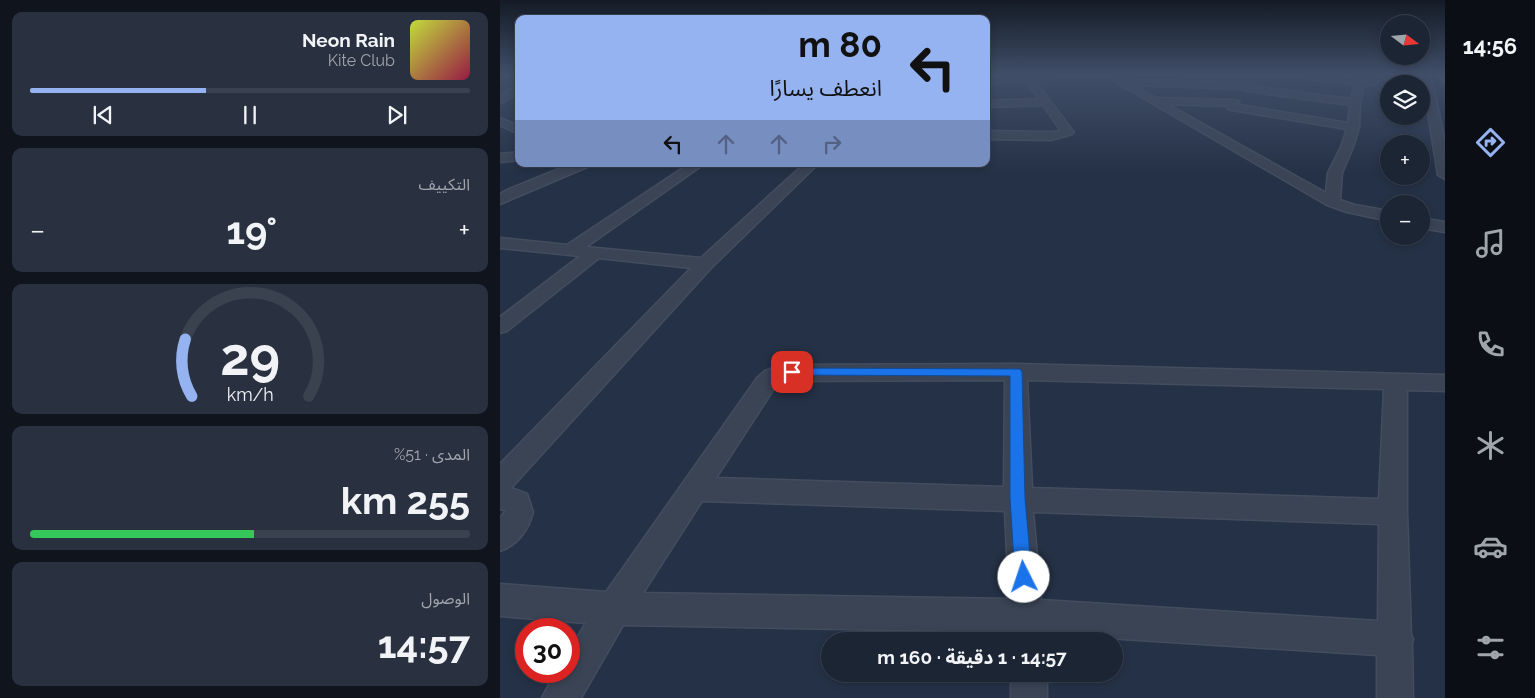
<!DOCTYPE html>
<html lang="ar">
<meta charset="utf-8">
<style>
body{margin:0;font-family:Raleway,"Noto Sans Arabic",sans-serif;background:#293140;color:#f1f3f6;direction:rtl;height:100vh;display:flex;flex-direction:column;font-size:19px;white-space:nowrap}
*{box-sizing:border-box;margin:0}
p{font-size:16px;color:#a0a5ac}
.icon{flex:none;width:28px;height:28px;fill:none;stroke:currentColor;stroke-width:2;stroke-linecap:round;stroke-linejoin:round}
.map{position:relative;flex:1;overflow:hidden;direction:ltr}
.side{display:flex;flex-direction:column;gap:12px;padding:12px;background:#0f141d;width:500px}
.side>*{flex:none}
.top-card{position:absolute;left:15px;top:15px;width:475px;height:152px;border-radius:10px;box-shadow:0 2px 8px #0003,0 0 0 1px #3a424f;direction:rtl;background:#95b2f1;color:#111;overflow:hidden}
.needle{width:32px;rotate:106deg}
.buttons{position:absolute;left:880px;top:15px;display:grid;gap:10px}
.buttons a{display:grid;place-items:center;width:50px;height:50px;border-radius:50%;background:#1c2534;box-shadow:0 2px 8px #0003,0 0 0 1px #3a424f;font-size:25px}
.speed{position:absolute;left:15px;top:618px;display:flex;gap:10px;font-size:25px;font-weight:700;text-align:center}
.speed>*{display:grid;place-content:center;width:65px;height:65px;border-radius:50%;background:#1c2534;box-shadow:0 2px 8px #0003,0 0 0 1px #3a424f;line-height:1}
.speed .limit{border:8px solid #d22;background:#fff;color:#111}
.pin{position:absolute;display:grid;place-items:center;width:42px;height:42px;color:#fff;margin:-21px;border-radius:10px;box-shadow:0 2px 8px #0006}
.me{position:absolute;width:55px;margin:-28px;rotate:356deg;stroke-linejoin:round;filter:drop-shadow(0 0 4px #0008)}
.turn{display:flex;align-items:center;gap:18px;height:105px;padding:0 25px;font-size:22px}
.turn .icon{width:65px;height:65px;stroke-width:2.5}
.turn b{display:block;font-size:35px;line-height:42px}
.lanes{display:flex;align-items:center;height:48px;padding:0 25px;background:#0003;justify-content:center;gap:25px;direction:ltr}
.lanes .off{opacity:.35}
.big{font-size:38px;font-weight:700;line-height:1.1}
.side .tile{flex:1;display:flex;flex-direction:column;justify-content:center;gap:8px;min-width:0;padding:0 18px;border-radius:10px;background:#293140}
.side .dial{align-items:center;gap:0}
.dial svg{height:130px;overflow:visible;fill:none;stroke:#3a424f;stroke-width:7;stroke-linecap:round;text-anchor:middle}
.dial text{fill:#f1f3f6;stroke:none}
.song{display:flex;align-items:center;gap:15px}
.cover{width:60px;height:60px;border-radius:8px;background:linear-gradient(135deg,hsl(70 70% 55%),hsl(340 70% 35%))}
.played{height:5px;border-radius:2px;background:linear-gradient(90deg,#95b2f1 40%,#3a424f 40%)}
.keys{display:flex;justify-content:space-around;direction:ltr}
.heat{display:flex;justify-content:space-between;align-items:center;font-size:28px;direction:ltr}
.charge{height:8px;border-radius:4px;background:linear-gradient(90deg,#34c759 51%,#3a424f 0)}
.trip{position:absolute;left:321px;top:632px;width:302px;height:50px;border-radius:25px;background:#1c2534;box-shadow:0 2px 8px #0003,0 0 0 1px #3a424f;font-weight:700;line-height:50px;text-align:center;direction:rtl}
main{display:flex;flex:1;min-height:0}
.menu{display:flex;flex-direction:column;width:90px;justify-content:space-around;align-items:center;background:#0b0f15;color:#a0a5ac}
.menu .icon{width:35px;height:35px}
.menu .selected{color:#95b2f1}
.menu b{font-size:22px;color:#f1f3f6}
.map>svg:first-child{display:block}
</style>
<main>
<nav class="menu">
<b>14:56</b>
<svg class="icon selected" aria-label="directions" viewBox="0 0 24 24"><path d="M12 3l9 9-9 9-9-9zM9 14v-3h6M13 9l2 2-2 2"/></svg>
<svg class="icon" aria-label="music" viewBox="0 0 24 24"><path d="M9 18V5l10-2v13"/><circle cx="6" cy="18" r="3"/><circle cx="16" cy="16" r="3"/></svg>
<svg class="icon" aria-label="phone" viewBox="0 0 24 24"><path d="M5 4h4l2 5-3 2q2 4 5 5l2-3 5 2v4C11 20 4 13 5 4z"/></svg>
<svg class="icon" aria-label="climate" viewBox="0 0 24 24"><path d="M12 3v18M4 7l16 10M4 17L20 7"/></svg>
<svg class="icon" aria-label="car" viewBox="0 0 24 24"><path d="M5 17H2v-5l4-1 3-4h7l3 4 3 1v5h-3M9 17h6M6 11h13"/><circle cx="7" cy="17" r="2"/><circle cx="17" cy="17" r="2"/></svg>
<svg class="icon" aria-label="filters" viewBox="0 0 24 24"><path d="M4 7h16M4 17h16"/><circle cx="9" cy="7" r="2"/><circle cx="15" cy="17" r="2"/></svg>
</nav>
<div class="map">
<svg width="945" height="698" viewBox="0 0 945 698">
<rect width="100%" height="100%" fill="#253146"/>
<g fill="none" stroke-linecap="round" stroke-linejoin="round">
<defs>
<g id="minor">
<path d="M519,75H560L556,78L534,80L572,130L574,132L572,134L551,140L486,139V131L551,132L561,131L543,105L486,107V101L539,99L525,80L486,84V78Z"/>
<path d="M604,75H615L622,79L749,83L754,86L851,99L855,84L802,78L798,75H830L862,79L878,75H896L877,81V85H864L860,103L859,127L853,147L842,173L840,200L855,205L889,211V221L847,212L827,205ZM633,85L743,89L747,91L850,105L848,123L739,105V101L735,100L656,98ZM667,104L727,106L728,109L732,110L847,129L841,147L828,173L826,193Z"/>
<path d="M922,75H931L945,143V179L938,175Z"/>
<path d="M19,84V92L0,104V96Z"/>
<path d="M0,118L19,126V134L0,125Z"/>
<path d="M19,152V160L0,162V154Z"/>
<path d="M71,164H89L87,167L0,204V194L7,190Z"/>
<path d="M189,164H204L86,247L201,258L304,164H318L211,268L11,488L27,494L33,512C29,530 17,545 0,551V518L5,512V510L0,509V464L191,268L99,258L7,331L0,333V317L80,256L0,248V238L67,245Z"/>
<path d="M921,218L945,222V232L921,228Z"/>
<path d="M516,364L945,375V391L907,390V512L911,635L913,639L912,643L913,698H877V655L544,634L545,641H511L510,632L123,625L81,698H42L56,671H69V651L86,623L0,616V584L106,592L257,378L265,371L281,365ZM505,380L504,487L216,478L273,390L283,381ZM527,380L884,389L879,499L532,488ZM202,501L505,511L509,599L143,593ZM533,512L879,524L878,621L541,600Z"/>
<rect x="511" y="674" width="36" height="24"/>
</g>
<path id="primary" d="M935,75H945V84L941,83Z"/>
</defs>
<!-- minor casing -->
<use href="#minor" stroke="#434d5e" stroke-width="3"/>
<!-- primary casing -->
<use href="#primary" stroke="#434d5e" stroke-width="2"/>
<!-- minor -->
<use href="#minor" fill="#3a4455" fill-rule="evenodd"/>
<!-- primary -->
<use href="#primary" fill="#586375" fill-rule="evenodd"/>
</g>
<!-- sky -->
<linearGradient id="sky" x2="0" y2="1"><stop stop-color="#141b26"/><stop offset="0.43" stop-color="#404e68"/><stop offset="1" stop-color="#404e68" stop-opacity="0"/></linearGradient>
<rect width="945" height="173" fill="url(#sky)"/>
<!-- route -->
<path fill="#1a73e8" stroke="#114b97" d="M292,368L520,369L522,372L525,498L532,577L530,583L524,585L518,583L515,577L510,498V376L288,375L286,372Z"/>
</svg>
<div class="buttons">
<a><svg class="needle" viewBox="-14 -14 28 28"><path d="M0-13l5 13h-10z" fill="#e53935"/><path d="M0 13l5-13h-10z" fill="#a0a5ac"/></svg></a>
<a><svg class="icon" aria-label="layers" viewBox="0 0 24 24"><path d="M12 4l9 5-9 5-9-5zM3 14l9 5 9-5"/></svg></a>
<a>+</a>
<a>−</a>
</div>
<div class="speed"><div class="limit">30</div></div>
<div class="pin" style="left:292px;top:372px;background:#d93025"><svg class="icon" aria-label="arrive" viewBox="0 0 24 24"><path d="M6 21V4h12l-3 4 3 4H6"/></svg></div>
<svg class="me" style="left:524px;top:577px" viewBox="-20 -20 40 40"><circle r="19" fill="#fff"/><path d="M0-13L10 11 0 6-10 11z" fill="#1a73e8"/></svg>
<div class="trip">14:57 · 1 دقيقة · 160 m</div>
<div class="top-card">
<div class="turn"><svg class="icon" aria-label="left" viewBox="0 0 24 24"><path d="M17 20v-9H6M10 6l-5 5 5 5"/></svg><div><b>80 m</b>انعطف يسارًا</div></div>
<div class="lanes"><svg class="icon" aria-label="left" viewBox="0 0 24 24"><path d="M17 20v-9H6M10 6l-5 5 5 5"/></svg><svg class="icon off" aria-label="ahead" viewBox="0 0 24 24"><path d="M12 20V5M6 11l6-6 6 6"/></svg><svg class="icon off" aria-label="ahead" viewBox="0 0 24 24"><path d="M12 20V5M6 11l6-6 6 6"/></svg><svg class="icon off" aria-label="right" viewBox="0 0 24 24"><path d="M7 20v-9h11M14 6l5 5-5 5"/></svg></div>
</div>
</div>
<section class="side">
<div class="tile">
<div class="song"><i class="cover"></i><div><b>Neon Rain</b><p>Kite Club</p></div></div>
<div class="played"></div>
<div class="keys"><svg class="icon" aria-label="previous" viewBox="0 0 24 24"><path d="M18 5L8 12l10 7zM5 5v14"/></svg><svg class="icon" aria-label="pause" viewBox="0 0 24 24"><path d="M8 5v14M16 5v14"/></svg><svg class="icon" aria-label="next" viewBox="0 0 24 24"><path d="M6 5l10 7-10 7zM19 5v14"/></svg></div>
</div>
<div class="tile"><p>التكييف</p>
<div class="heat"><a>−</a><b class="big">19°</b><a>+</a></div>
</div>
<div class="tile dial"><svg viewBox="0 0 100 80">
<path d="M14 69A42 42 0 1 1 86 69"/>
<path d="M14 69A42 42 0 0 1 10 34" stroke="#95b2f1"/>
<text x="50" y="56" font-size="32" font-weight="700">29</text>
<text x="50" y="72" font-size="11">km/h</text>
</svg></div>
<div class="tile"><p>المدى · 51%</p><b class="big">255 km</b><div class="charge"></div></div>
<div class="tile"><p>الوصول</p><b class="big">14:57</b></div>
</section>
</main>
